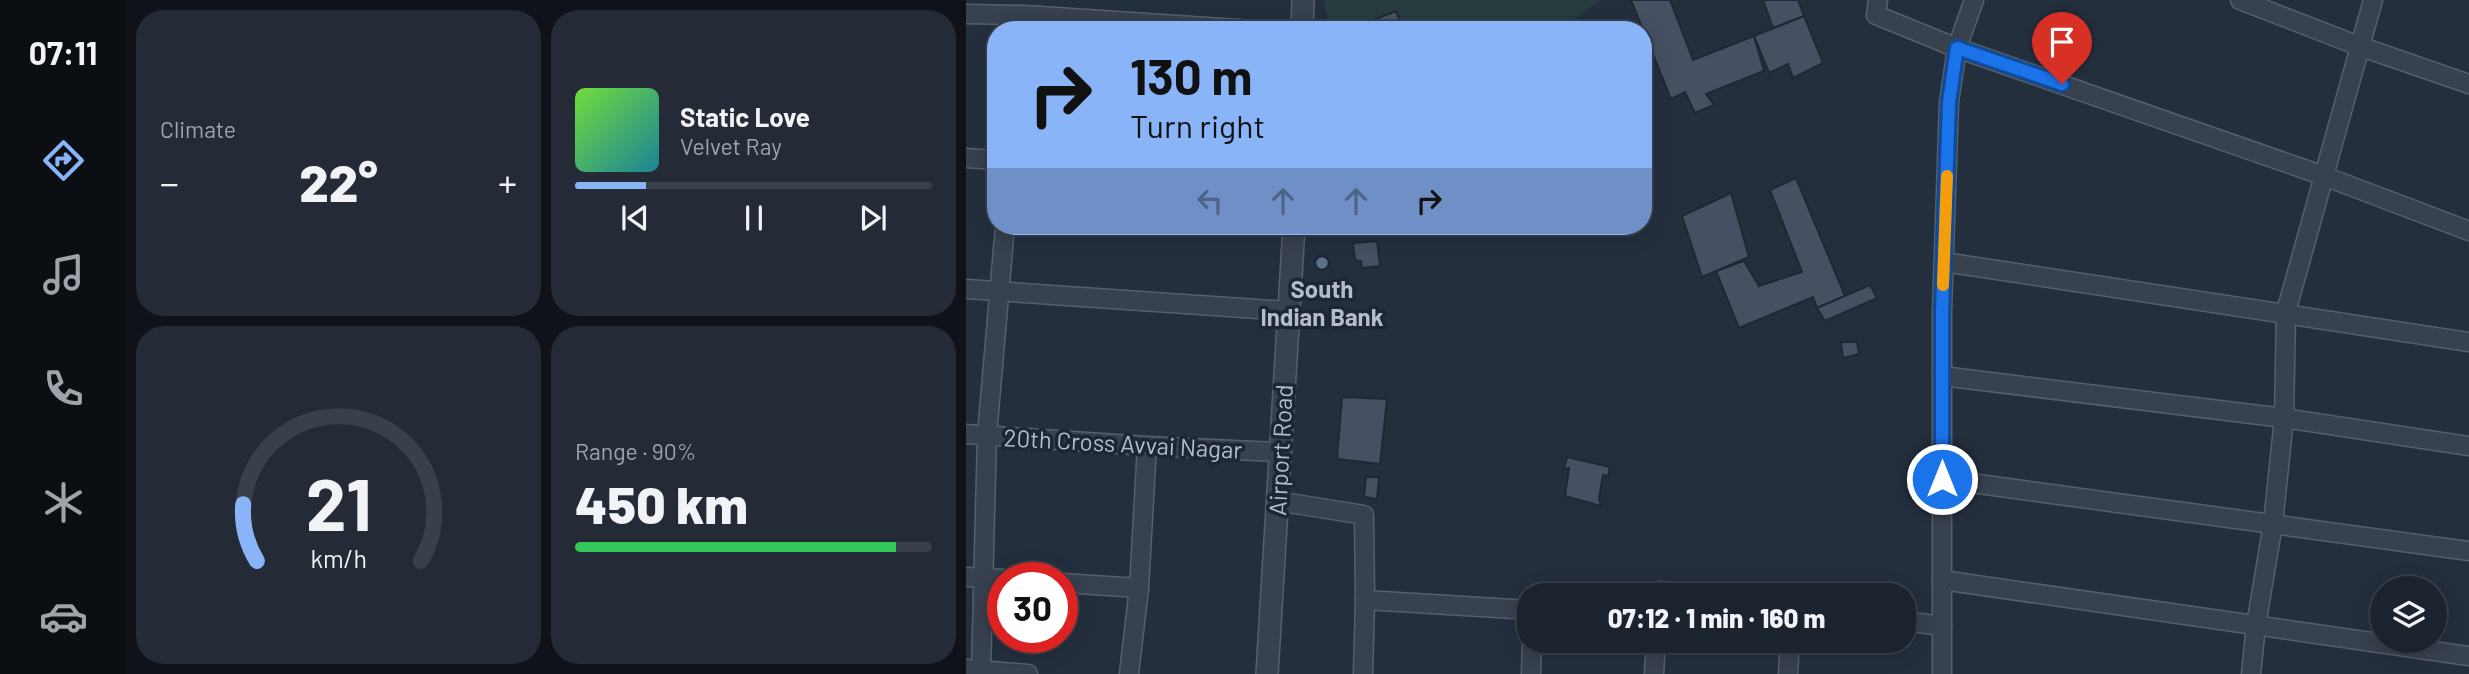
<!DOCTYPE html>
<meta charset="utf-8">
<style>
body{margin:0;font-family:Barlow,sans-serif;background:#242b36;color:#f1f3f6;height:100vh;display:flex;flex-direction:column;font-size:26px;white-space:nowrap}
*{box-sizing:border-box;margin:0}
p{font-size:23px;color:#a0a4aa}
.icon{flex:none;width:38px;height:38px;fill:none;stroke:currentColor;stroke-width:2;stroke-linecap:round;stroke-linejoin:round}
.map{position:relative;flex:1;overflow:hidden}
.drawer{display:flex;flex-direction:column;gap:10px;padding:10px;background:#0f1319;width:840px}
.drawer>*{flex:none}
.guide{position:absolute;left:21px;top:21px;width:665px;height:214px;border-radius:28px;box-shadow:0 4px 18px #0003,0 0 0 2px #39404a;background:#8ab4f8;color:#111;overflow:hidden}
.buttons{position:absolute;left:1404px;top:576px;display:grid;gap:14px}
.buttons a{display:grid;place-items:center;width:77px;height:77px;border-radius:50%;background:#1b232e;box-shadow:0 4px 18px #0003,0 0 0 2px #39404a;font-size:35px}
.speed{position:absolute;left:21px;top:562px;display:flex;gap:14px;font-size:35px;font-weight:700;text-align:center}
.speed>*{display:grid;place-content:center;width:91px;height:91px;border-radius:50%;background:#1b232e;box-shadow:0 4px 18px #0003,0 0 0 2px #39404a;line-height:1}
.speed .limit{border:10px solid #d22;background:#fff;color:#111}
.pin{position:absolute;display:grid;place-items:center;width:60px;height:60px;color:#fff;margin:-72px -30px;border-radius:50% 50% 50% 0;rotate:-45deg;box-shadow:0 0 7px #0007}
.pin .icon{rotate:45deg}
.me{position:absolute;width:77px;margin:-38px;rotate:0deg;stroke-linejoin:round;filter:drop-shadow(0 0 5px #0008)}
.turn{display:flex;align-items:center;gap:24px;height:147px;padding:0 28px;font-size:32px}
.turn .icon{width:91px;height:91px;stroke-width:2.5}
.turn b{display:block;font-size:49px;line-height:60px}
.lanes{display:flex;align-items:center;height:66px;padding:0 28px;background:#0003;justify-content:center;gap:35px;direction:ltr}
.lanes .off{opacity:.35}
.big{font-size:52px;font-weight:800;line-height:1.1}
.drawer .card{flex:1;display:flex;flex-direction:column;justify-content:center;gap:10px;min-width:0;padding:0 24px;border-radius:28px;background:#242b36}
.drawer .dial{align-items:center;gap:0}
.dial svg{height:182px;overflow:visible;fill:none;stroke:#39404a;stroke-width:7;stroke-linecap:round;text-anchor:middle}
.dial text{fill:#f1f3f6;stroke:none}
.song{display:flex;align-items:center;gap:21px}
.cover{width:84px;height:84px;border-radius:10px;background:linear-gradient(135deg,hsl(100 70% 55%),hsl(190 70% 35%))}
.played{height:7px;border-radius:4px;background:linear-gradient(90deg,#8ab4f8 20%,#39404a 20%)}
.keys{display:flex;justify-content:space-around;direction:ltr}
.heat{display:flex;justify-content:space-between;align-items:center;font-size:38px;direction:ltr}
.charge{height:10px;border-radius:5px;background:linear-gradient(90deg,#34c759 90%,#39404a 0)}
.drawer .tiles{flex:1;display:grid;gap:10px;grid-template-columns:repeat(2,1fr)}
.trip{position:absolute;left:551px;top:583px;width:399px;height:70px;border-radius:28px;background:#1b232e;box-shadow:0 4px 18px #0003,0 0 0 2px #39404a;font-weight:800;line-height:70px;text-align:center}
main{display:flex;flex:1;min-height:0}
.tab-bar{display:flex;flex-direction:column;width:126px;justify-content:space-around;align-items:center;background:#0b0e12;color:#a0a4aa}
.tab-bar .icon{width:49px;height:49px}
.tab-bar .selected{color:#8ab4f8}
.tab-bar b{font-size:32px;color:#f1f3f6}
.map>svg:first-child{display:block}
</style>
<main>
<nav class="tab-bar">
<b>07:11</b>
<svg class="icon selected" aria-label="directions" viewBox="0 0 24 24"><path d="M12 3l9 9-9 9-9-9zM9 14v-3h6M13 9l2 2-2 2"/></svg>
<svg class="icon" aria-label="music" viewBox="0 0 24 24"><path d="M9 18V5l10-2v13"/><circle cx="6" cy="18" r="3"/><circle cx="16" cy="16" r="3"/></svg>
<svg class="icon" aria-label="phone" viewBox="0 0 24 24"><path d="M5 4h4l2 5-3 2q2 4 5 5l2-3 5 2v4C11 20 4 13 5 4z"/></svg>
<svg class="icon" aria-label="climate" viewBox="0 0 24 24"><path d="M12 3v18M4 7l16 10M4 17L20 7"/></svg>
<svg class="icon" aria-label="car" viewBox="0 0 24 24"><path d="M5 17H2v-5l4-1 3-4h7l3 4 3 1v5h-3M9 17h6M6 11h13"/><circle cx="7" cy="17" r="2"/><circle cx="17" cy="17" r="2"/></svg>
</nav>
<section class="drawer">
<div class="tiles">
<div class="card"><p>Climate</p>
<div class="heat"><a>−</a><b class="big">22°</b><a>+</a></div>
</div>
<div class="card">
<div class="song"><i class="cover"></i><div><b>Static Love</b><p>Velvet Ray</p></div></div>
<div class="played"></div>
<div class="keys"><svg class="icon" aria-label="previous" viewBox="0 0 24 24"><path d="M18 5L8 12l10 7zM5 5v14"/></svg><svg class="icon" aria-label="pause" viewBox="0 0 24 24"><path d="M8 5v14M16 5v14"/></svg><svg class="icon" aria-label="next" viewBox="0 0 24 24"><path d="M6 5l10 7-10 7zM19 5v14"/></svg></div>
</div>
<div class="card dial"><svg viewBox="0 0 100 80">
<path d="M14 69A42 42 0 1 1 86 69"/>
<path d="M14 69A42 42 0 0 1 8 44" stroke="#8ab4f8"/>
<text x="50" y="56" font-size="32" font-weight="700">21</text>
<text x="50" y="72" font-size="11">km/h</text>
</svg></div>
<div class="card"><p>Range · 90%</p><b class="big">450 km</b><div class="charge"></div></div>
</div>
</section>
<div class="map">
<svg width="1503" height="674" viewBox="0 0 1503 674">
<rect width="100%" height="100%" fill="#242f3e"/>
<!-- green -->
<path fill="#263c3f" d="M358,0H635L593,30H438L429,12L392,26L362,25Z"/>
<!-- building -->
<g fill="#455162" stroke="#1f2835" stroke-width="2">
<path d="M665,0H704L727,60L788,36L798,71L740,94L748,105L729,113L719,92L705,99Z"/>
<path d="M797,0H832L838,16L807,28Z"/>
<path d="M430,11L438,30H394L392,26Z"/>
<path d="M838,16L857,63L827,78L822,64L803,73L788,36Z"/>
<path d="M830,178L879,296L851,308L847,297L773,328L750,271L778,261L793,286L836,272L804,190Z"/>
<path d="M765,193L783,257L736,277L716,216Z"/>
<path d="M411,241L414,266L396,268L395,261L389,260L387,243Z"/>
<path d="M904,285L911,298L859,321L851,308Z"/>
<path d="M875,342H891L893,354L877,358Z"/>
<path d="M376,397L421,399L414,464L371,459Z"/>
<path d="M601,457L644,467L642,476L637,475L633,498L635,506L599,496L603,468L598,469Z"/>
<path d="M400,477H413L411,499L398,497Z"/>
</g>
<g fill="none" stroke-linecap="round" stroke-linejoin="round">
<defs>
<g id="minor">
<path d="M912,0L910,15L991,48L1358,176L1503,231"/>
<path d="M1274,0L1393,46L1503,84"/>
<path d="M0,14L59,15L287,30"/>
<path d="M0,158L30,160"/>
<path d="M978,262L1503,342"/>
<path d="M0,289L321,311"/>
<path d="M976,376L1318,418L1503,446"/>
<path d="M0,434L181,446L314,452"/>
<path d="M976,479L1503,551"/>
<path d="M311,501L398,515L399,600L397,674"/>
<path d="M0,577L37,579"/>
<path d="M976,580L1503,656"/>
<path d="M96,583L173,588"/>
<path d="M694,595V591L732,595"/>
<path d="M399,600L564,610"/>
<path d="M938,621L976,626"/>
<path d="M0,669L62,674"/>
<path d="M15,670L21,435L39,226"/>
<path d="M163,674L173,588L181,446"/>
<path d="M565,674L566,640"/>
<path d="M688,674L690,640"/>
<path d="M822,674L824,640"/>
<path d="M976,674V311L983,102L991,48L1008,0"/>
<path d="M1285,674L1290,625L1307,524L1318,418L1320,312L1407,0"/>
</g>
<g id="tertiary">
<path d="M336,30L337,0"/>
<path d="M301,674L328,226"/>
</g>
</defs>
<!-- minor casing -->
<use href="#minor" stroke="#565f6c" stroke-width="21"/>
<!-- tertiary casing -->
<use href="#tertiary" stroke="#565f6c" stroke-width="24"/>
<!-- minor -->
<use href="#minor" stroke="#38414e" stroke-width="18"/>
<!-- tertiary -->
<use href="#tertiary" stroke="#38414e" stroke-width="21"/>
</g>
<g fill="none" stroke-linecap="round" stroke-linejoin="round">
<defs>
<path id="route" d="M976,479V311L983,102L991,48L1096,84"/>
</defs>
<!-- route casing -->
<use href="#route" stroke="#114b97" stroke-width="18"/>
<!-- route -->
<use href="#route" stroke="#1a73e8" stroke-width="12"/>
<!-- slow -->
<path stroke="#f59e0b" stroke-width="12" d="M977,285L981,176"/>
</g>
<!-- markers -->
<circle fill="#5c6f8a" stroke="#1d2633" stroke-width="2.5" cx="356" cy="263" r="7"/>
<g text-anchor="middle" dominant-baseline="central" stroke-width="7" stroke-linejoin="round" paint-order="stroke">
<!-- poi labels -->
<g font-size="24" font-weight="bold" fill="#b4bcc9" stroke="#1d2633">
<text x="356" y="288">South<tspan x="356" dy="28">Indian Bank</tspan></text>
</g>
<!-- street labels -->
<g font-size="24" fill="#b4bcc9" stroke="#1d2633">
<text transform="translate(157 443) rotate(3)">20th Cross Avvai Nagar</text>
<text transform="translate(314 450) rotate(-87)">Airport Road</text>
</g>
</g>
</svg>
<div class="buttons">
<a><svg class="icon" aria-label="layers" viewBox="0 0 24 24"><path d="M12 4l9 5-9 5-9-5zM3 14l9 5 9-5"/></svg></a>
</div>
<div class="speed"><div class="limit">30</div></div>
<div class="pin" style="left:1096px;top:84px;background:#d93025"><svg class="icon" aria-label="arrive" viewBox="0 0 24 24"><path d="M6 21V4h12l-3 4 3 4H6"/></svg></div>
<svg class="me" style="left:976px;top:479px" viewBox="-20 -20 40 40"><circle r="17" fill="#1a73e8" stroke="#fff" stroke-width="3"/><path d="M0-11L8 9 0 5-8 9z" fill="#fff"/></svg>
<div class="trip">07:12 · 1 min · 160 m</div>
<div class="guide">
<div class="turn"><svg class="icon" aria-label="right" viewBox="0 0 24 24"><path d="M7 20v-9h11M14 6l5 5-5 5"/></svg><div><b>130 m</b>Turn right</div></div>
<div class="lanes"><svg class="icon off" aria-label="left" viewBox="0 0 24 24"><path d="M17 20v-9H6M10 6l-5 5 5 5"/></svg><svg class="icon off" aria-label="ahead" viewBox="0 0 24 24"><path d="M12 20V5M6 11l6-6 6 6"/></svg><svg class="icon off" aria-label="ahead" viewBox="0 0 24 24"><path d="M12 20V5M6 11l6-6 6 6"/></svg><svg class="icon" aria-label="right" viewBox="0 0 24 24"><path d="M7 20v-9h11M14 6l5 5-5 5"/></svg></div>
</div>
</div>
</main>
